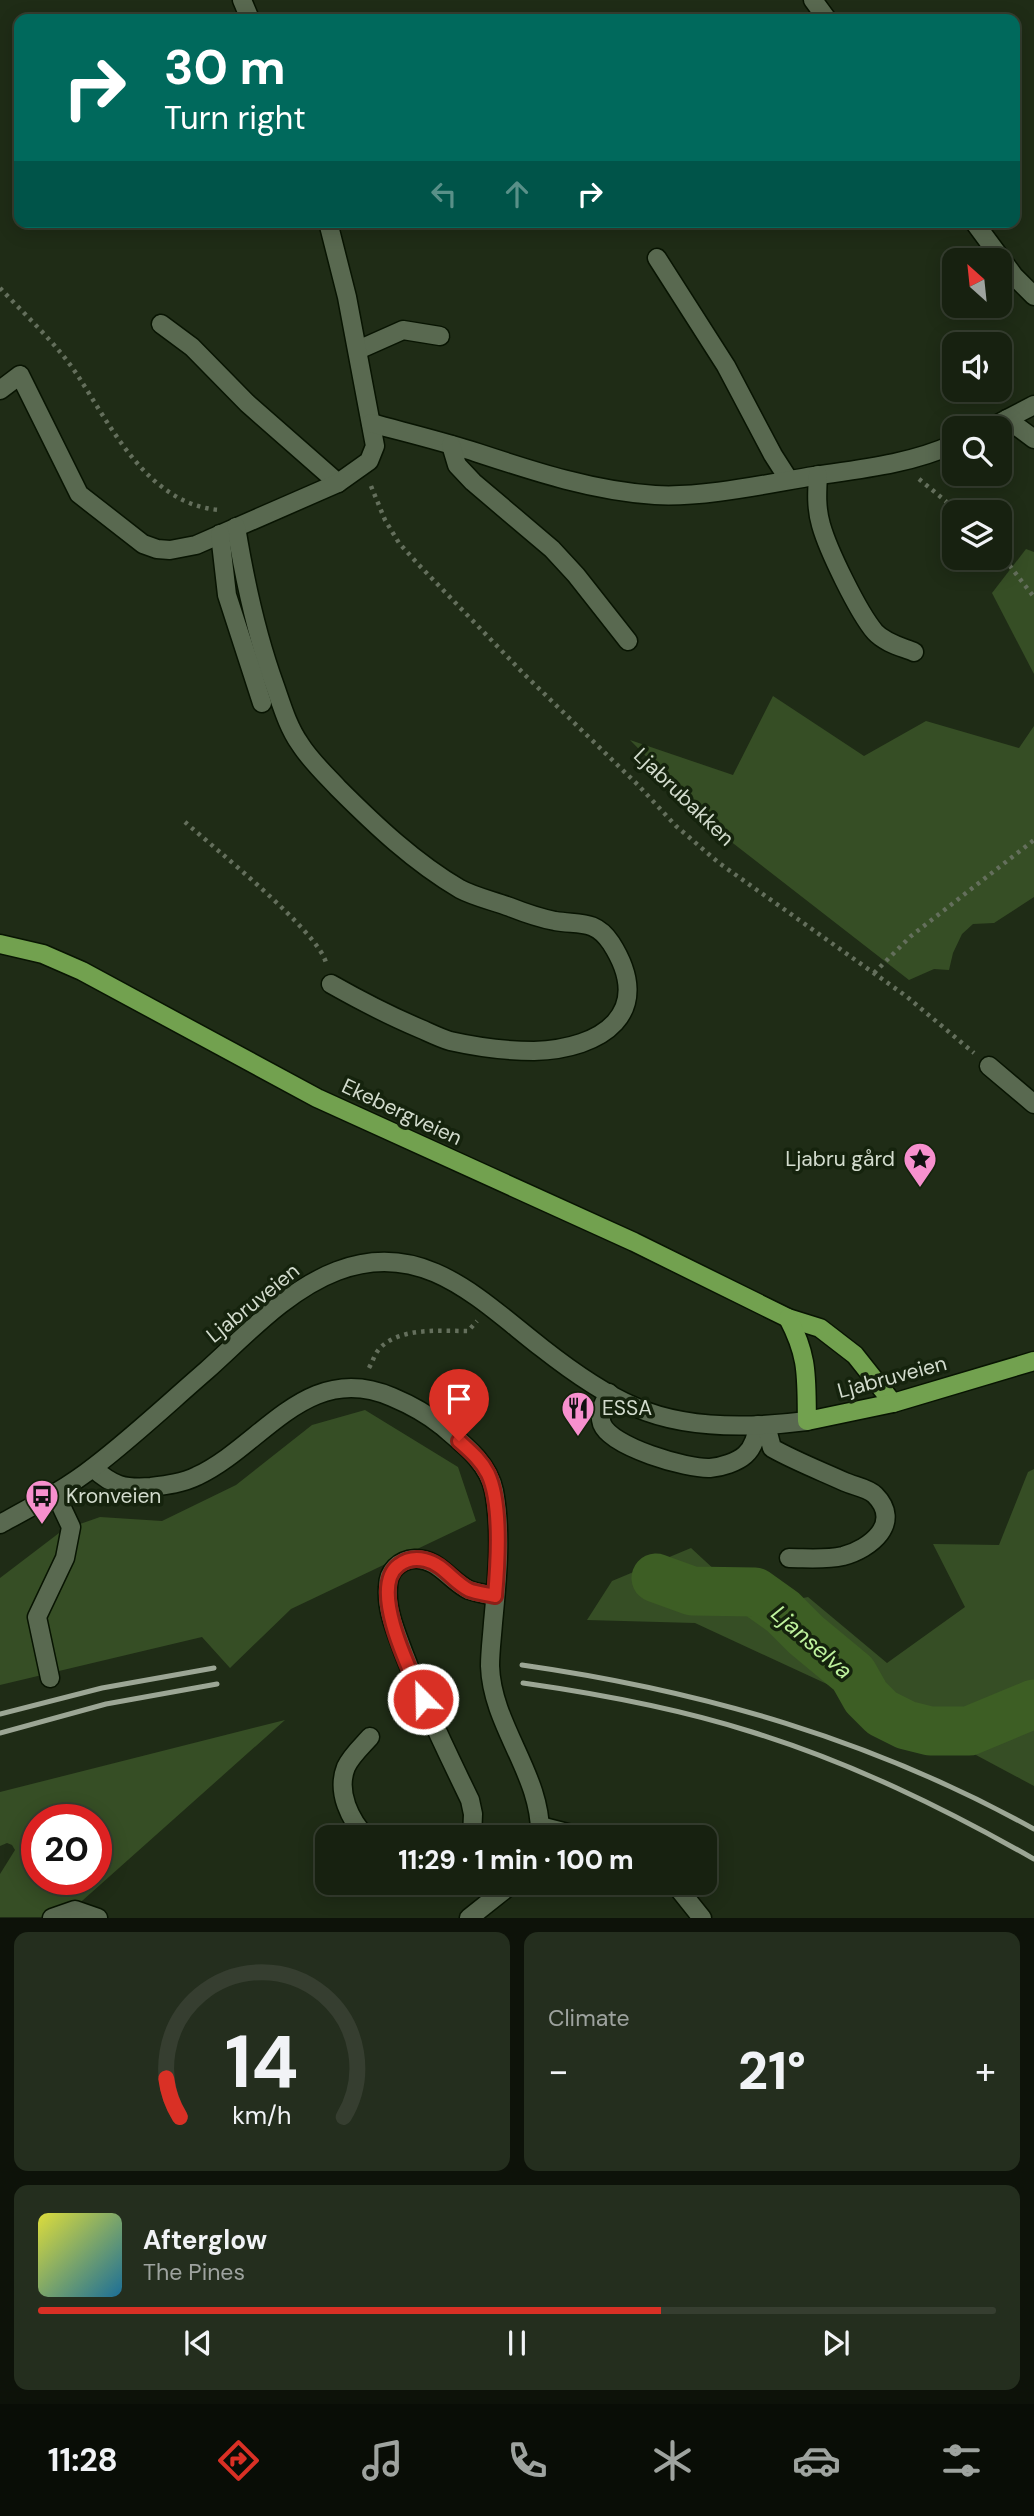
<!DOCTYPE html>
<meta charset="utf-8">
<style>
body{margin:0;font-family:"DM Sans",sans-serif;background:#242e1e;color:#f1f3f6;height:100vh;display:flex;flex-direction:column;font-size:26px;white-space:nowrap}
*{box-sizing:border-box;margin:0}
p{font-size:23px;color:#9ea39f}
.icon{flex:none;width:38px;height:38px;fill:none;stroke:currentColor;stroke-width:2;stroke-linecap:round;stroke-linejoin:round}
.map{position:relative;height:1918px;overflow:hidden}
.panel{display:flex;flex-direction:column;gap:14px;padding:14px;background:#0d1209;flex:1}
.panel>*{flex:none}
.top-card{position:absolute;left:14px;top:14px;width:1006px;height:214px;border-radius:14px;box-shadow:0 4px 18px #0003,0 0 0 2px #363e30;background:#00695c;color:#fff;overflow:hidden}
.needle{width:46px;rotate:333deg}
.buttons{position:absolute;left:942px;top:248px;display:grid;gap:14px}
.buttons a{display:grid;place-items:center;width:70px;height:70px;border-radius:14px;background:#172110;box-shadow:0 4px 18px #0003,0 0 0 2px #363e30;font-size:35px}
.speed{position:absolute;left:21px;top:1804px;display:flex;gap:14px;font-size:35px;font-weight:700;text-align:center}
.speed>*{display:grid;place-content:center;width:91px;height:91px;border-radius:50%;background:#172110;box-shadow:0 4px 18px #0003,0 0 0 2px #363e30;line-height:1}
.speed .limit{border:10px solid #d22;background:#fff;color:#111}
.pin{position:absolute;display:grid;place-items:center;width:60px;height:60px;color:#fff;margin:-72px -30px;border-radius:50% 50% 50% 0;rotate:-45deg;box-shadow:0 0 7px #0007}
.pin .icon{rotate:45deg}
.me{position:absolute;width:77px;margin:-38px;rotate:337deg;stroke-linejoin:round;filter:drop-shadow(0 0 5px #0008)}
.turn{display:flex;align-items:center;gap:24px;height:147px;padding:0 35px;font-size:32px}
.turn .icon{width:91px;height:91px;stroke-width:2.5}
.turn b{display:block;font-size:49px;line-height:60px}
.lanes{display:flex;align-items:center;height:66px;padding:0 35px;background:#0003;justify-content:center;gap:35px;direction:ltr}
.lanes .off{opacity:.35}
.big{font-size:52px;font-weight:800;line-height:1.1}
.panel .tile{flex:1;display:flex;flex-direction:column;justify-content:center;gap:10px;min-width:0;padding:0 24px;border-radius:14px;background:#242e1e}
.panel .dial{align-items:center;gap:0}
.dial svg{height:182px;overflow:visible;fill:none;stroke:#363e30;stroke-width:7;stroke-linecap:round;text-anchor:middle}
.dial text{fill:#f1f3f6;stroke:none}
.song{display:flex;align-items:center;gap:21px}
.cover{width:84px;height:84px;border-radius:10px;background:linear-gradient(135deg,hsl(60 70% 55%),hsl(200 70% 35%))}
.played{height:7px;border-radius:4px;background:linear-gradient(90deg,#d93025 65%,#363e30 65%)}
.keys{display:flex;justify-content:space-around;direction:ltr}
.heat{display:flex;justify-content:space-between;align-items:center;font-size:38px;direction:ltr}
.panel .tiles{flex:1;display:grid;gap:14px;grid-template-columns:1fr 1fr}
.tile:last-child{grid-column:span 2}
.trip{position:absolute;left:315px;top:1825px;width:402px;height:70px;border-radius:14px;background:#172110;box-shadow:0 4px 18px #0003,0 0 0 2px #363e30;font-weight:800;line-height:70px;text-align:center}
.menu{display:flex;height:112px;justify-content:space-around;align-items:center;background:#090d06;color:#9ea39f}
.menu .icon{width:49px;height:49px}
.menu .active{color:#d93025}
.menu b{font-size:32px;color:#f1f3f6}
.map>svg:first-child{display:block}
</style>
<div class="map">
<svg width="1034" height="1918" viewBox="0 0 1034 1918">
<rect width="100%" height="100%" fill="#1f2c16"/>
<!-- green -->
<g fill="#364e25" fill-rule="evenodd">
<path d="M1026,549L1034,552V674L992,593Z"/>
<path d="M773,696L864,756L926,721L1019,748L1034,726V897L994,923L973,924L962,934L953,953L949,970L934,969L909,980L725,837L630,740L733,775Z"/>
<path d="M365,1410L458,1467L476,1521L291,1609L230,1668L202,1637L0,1685V1578L63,1530L100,1517L162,1521L236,1485L312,1425Z"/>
<path d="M1034,1469V1786L948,1740L695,1623L587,1620L612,1581L691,1548L756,1608L808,1597L887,1663L965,1607L933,1544L999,1545L1028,1472Z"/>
<path d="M285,1720L64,1917H0V1874L15,1850L12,1845L7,1843L0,1846V1792ZM37,1820H96V1880H37Z"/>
</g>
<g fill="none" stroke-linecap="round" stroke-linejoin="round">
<!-- river -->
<path stroke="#3d5e24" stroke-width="49" d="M656,1578L692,1591L755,1592L783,1612L806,1635L853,1674L866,1697L882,1713L906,1725L930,1731H969L1034,1704"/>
<defs>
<g id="minor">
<path d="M242,0L250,19"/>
<path d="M813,0L827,19"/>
<path d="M974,222L1014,276L1034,296"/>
<path d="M657,258L726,366L773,455L789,480"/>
<path d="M161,324L192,347L247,403L338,483"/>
<path d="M358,350L403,330L440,336"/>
<path d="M0,390L20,375L79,494L143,544L157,549L170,550L196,545L338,483L369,461L375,446L347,297L328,222"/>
<path d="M1007,419L1034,439"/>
<path d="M371,423C404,432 437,440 469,450C530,470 591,491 655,495C702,498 766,484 814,476C861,469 910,464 954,444"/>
<path d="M988,429L1034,405"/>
<path d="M451,445L457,465L473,482L552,549L576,575L628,641"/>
<path d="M818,475C817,492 816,508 821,525C828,550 858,612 875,632C885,643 902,647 914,652"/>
<path d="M236,527C245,582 256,634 275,686C282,706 288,727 300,744C310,760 325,774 338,788C375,825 414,862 460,889C475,897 494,901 510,907C525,913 540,918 555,921C579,925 595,919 611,943C656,1013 602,1049 534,1051C507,1051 477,1047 450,1041C440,1038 430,1033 421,1029C390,1016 361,1001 331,984"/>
<path d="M220,534L227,595L262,703"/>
<path d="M989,1066L1034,1104"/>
<path d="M609,1393C604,1402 598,1412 602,1424C611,1447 687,1469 710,1468C722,1467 737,1462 745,1455C754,1447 756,1436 758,1425"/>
<path d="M766,1425L772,1448C795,1461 821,1471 845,1482C854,1486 868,1488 875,1495C903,1523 870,1549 843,1556C825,1560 807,1558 789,1558"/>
<path d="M93,1468C113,1486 124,1489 151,1487C167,1485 183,1483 197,1476C263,1445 307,1360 392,1397C411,1405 426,1413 442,1426C463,1444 488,1462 494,1491C502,1534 497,1580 493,1623C492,1637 490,1652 490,1666C492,1727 543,1776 540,1838"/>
<path d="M0,1524C33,1506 66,1489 95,1466C134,1436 170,1402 207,1370C246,1335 287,1290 337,1271C423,1238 480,1300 542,1348C570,1370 602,1393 635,1407C687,1430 752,1428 807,1421"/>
<path d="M50,1678L37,1617L65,1558L71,1527L55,1493"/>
<path d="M540,1826L587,1838"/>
<path d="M367,1838C350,1820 336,1792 346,1767C351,1756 362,1746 370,1737"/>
<path d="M472,1838L473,1814L470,1800C447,1752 423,1704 404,1654C396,1632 386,1610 388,1587C388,1571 399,1560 415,1559C438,1558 450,1581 469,1590C477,1593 487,1594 495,1596"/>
<path d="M674,1883L702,1918"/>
<path d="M52,1918L75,1910L98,1918"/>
<path d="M469,1918L513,1883"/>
</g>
<g id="major">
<path d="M0,944L43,954L82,971L317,1098L634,1242L788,1318L820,1328L855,1355L893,1403"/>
<path d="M788,1318C809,1358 806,1377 807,1421L893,1403L1034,1361"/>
</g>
</defs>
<!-- minor casing -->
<use href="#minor" stroke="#081402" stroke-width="21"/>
<!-- major casing -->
<use href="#major" stroke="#081402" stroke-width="21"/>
<!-- path -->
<g stroke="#646f5c" stroke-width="4.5" stroke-dasharray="3.5 5" stroke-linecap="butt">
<path d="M0,288C26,316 57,344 78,376C112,428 148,504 219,510"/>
<path d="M919,479L960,513"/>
<path d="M371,486L385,520L399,543L418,564L525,675L638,785L676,826L719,863L906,996L974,1053"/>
<path d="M999,552L1034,597"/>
<path d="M185,822C214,848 319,932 326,963"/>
<path d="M874,973L911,936L1034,840"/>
<path d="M369,1368C373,1361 375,1353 380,1348C400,1327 441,1331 468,1331L477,1321"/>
</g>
<!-- minor -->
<use href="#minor" stroke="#596950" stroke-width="18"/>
<!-- major -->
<use href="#major" stroke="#72a14f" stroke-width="18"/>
<!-- rail -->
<g stroke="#9ca695" stroke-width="5">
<path d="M522,1665C704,1691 873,1740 1034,1829"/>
<path d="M523,1683C600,1694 677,1708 752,1732C852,1763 944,1808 1034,1859"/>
<path d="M0,1714L102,1688L214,1668"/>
<path d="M0,1733L106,1704L217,1684"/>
</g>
</g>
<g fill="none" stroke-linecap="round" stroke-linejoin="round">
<defs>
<path id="route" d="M423,1699C410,1671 368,1587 399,1565C407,1559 416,1558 425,1560C443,1564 453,1582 469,1590C477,1593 487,1594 495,1596C498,1563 502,1504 488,1474C481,1460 470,1451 459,1441"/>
</defs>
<!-- route casing -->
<use href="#route" stroke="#8d1f18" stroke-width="18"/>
<!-- route -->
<use href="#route" stroke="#d93025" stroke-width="12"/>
</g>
<!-- icons -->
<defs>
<symbol id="sight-pin" viewBox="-11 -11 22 30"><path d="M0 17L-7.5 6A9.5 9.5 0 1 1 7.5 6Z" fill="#f790ce" stroke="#15230d"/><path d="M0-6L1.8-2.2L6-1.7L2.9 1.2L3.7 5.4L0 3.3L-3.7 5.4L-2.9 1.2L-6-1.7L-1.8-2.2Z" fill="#111"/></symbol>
<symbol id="restaurant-pin" viewBox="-11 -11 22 30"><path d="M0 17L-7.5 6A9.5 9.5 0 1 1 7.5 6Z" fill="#f790ce" stroke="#15230d"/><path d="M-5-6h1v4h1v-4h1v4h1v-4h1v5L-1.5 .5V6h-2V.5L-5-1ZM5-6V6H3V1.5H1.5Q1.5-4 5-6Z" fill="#111"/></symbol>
<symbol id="bus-pin" viewBox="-11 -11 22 30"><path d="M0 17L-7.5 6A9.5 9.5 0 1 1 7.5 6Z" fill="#f790ce" stroke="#15230d"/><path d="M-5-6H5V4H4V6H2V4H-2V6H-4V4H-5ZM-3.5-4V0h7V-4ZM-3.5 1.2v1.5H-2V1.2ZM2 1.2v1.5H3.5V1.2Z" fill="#111"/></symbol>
</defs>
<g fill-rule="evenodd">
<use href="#sight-pin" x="901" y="1140" width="38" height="52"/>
<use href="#restaurant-pin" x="559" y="1389" width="38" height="52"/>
<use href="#bus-pin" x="23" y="1477" width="38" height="52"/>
</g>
<g text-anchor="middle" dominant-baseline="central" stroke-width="7" stroke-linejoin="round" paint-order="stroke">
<!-- street labels -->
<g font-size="21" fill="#d2dbcd" stroke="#15230d">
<text transform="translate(684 797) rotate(44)">Ljabrubakken</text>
<text transform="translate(402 1112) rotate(25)">Ekebergveien</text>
<text transform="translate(253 1303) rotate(-39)">Ljabruveien</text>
<text transform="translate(892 1377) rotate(-15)">Ljabruveien</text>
</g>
<!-- poi labels -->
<g font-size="21" fill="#d2dbcd" stroke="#15230d" text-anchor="start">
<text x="895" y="1159" text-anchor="end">Ljabru gård</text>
<text x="602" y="1408">ESSA</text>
<text x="66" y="1496">Kronveien</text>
</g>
<!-- water labels -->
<g font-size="23" font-style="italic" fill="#bef29d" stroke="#15230d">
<text transform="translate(812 1642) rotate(41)">Ljanselva</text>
</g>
</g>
</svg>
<div class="buttons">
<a><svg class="needle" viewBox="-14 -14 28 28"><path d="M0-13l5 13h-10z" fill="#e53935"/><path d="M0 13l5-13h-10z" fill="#9ea39f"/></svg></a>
<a><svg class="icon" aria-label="sound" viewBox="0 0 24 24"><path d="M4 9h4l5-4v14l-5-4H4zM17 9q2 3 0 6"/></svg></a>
<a><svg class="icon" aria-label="search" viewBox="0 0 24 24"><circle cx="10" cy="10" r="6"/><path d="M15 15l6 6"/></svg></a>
<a><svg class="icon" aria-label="layers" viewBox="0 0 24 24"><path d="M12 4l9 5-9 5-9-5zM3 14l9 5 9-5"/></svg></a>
</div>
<div class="speed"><div class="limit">20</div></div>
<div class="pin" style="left:459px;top:1441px;background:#d93025"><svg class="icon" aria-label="arrive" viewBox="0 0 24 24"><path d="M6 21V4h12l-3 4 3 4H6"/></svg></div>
<svg class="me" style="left:423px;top:1699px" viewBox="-20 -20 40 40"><circle r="17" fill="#d93025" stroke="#fff" stroke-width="3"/><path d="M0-11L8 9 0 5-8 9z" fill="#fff"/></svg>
<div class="trip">11:29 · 1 min · 100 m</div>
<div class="top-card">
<div class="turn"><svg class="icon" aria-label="right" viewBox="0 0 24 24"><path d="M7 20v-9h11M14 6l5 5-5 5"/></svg><div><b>30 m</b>Turn right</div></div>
<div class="lanes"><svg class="icon off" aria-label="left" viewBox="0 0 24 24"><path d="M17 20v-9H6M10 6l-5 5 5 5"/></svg><svg class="icon off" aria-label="ahead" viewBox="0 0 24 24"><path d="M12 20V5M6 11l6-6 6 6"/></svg><svg class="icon" aria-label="right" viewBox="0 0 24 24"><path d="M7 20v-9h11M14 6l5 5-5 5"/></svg></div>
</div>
</div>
<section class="panel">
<div class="tiles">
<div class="tile dial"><svg viewBox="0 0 100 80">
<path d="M14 69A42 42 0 1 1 86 69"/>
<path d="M14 69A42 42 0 0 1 8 52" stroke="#d93025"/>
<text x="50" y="56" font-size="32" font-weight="700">14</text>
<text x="50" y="72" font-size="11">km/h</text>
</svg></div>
<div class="tile"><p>Climate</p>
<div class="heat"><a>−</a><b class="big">21°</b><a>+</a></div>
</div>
<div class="tile">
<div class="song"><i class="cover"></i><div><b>Afterglow</b><p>The Pines</p></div></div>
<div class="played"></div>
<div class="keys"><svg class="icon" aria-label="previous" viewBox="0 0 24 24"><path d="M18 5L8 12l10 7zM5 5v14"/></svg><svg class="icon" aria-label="pause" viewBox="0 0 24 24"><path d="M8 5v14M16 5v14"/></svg><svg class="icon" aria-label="next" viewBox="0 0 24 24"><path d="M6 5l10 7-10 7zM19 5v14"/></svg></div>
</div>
</div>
</section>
<nav class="menu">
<b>11:28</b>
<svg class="icon active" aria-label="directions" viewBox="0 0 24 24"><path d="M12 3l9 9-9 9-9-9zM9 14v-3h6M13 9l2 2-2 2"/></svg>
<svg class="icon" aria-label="music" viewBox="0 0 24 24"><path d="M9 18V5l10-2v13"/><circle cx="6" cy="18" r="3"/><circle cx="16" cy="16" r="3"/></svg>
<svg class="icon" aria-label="phone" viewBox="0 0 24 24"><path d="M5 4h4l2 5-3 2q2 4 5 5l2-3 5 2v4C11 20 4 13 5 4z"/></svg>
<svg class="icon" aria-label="climate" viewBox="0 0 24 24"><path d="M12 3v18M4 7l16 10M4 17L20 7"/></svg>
<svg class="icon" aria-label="car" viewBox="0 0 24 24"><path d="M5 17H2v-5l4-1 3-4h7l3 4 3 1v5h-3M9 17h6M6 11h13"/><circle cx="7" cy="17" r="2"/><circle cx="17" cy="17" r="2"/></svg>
<svg class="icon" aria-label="filters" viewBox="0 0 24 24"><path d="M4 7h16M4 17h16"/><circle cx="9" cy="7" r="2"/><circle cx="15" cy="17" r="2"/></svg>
</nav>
